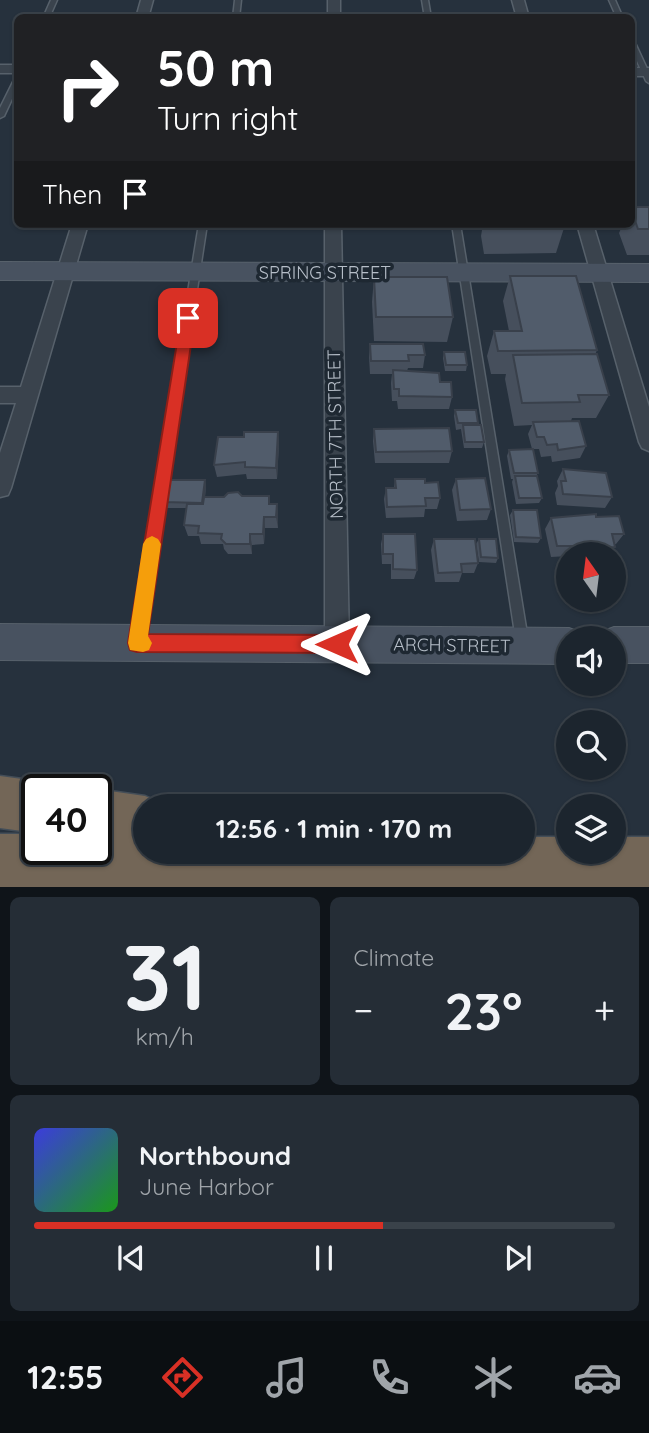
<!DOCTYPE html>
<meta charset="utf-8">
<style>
body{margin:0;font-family:Quicksand,sans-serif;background:#252d36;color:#f1f3f6;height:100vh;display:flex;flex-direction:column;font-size:26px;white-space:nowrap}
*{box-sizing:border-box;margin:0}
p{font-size:23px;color:#a0a5aa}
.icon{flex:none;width:38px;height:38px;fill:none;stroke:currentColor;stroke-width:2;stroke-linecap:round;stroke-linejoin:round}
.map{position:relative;height:887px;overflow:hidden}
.side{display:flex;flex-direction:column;gap:10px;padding:10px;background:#0f1419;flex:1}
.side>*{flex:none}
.banner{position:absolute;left:14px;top:14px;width:621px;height:214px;border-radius:10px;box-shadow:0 2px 5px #0004,0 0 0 2px #3a424a;background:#202124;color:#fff;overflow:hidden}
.needle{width:46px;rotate:346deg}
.tools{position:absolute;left:556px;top:542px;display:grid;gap:14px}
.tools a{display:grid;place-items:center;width:70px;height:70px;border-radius:50%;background:#1c252e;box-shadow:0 2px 5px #0004,0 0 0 2px #3a424a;font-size:35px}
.speed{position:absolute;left:21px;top:774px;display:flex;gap:14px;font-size:35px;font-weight:700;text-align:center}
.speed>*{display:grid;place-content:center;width:91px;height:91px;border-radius:50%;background:#1c252e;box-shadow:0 2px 5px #0004,0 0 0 2px #3a424a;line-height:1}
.speed .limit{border:4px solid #111;border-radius:10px;background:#fff;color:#111}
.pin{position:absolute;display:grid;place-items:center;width:60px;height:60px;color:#fff;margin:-30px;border-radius:14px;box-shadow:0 4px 10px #0006}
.me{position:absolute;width:77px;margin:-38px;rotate:270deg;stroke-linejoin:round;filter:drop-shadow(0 0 5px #0008)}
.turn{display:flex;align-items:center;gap:24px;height:147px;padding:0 28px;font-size:32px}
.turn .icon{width:91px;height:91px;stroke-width:2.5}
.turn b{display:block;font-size:49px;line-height:60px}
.then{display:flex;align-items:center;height:66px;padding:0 28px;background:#0003;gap:14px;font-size:26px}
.big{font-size:52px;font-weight:800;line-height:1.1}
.side .tile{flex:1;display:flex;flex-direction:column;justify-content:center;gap:10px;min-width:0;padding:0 24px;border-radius:10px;background:#252d36}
.side .dial{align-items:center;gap:0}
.dial b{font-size:91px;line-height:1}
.song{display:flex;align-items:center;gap:21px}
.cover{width:84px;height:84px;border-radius:10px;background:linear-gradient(135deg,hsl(240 70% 55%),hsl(120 70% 35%))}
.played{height:7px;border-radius:4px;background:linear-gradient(90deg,#d93025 60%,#3a424a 60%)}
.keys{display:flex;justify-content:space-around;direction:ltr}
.heat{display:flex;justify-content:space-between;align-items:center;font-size:38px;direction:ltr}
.side .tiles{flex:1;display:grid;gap:10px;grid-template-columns:1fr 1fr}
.tile:last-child{grid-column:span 2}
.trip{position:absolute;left:133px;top:794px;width:402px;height:70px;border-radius:35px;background:#1c252e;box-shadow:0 2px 5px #0004,0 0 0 2px #3a424a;font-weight:800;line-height:70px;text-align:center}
.tab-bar{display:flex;height:112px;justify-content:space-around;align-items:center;background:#0b0f12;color:#a0a5aa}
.tab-bar .icon{width:49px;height:49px}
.tab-bar .on{color:#d93025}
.tab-bar b{font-size:32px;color:#f1f3f6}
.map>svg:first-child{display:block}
</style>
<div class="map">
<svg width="649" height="887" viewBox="0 0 649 887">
<rect width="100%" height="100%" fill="#26313d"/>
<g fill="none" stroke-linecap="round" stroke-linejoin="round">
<defs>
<g id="lane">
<path d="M51,0H57L49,18H43Z"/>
<path d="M235,0H241L239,18H233Z"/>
<path d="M422,0H428L431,18H425Z"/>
<path d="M609,0H615L623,18H617Z"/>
<path d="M632,41L635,43L649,73V83L646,81L632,50Z"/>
<path d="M18,76V86L4,116L0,118V108L15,78Z"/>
<path d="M199,224H207L144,637L142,641L138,643L134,641L132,637Z"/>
<path d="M452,224H460L528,640L526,644L522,646L518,644L516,640Z"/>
</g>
<g id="street">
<path d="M141,0H153L148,18H136Z"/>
<rect x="328" y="0" width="12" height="18"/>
<path d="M512,0H524L529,18H517Z"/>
<rect x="0" y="65" width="18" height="8"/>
<rect x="632" y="68" width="17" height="8"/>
<path d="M72,224H88L11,488L8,495L0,497V453L16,403H0V387H21Z"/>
<path d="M325,224H341L349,644L346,653L337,656L328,653L325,644Z"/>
<path d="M577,224H593L649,407V451L642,448L639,442Z"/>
</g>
<g id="secondary">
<path d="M0,262L649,264V282L0,280Z"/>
<path d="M0,624L569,628L582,633L585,639H569V664L0,660Z"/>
<path d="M614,627H649V663H614V639H598L601,632Z"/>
</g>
<g id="highway">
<path d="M0,776L37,781L55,789H37V833L0,828Z"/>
<path d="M96,789L145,796L163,804L165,807H145V852H523V837H569V852H614V837H649V887H0V834H37V849H96Z"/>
</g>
</defs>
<!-- lane casing -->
<use href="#lane" stroke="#57616b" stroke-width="3"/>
<!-- street casing -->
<use href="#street" stroke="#57616b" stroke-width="3"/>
<!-- secondary casing -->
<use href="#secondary" stroke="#57616b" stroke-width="2"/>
<!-- highway casing -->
<use href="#highway" stroke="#444e58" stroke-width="3"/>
<!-- lane -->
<use href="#lane" fill="#3a434d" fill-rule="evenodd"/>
<!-- street -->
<use href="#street" fill="#3a434d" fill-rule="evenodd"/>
<!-- secondary -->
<use href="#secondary" fill="#485260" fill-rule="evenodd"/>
<!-- highway -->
<use href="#highway" fill="#736657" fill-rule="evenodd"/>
</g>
<!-- wall -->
<g fill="#464f5c">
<path d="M632,207H649V255H627L619,233L623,224H632Z"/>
<path d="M180,224H197L196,229H181Z"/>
<path d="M483,224H563L564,228L556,253L484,254L481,236Z"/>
<path d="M510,276L597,350L595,355L609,395L596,418H572L571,421L586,446L580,458L552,462L551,456L541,457L539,449H532L528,434L532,425L514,426L505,379L506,374H491L487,356L494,331H509L503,301Z"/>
<path d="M374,277L453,317L447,342L374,341L372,302Z"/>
<path d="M370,344L425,355L423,368H408L407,371L440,382L452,397L449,409H398L397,401H392L391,383L392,374H370L369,357Z"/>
<path d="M444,352L467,365L466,371H445L443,358Z"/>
<path d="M455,410L478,423V425L484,442L482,448H464L461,429L456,430L454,416Z"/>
<path d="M374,429L452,451L449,463H375L373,441Z"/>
<path d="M278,432L279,444L277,479H247L246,474L217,477L214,465L244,437Z"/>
<path d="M509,450L538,473L536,476L542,498L539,503L516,504L512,482L513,479H511L507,456Z"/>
<path d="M563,469L612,497L605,508L557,505L555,493L558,486L557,481Z"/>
<path d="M395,479L425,483L440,498L437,509H425L424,517L386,518L384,499L386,488H394Z"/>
<path d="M456,479L491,509L487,520L457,521L452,490Z"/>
<path d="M205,480L206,486L205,497L242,496L270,504H277L278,515V528H265L264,544L252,545V554H228L224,549L223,544H201L199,536H188L184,525L187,508H167L164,502Z"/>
<path d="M513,510L541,538L538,543L514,542L510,515Z"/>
<path d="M596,517L624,534L616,544H615V547L609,555H569V556L551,557L545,529L551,518Z"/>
<path d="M383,534L417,570L414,579H391V564H382L381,544Z"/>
<path d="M434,539L478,563L474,573H462L459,582H435L431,550Z"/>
<path d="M479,539L498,558L496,563L479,562L476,544Z"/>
</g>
<!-- shaded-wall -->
<g fill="#39404b">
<path d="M278,432L279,444L277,479L276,468Z"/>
<path d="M205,480L206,486L204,508L202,503Z"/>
<path d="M277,504L278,515V528L276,517Z"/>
<path d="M264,517L265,528L264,544L263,534Z"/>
<path d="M250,534L252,545V554L250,544Z"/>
</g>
<!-- building -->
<g fill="#515c6b" stroke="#39404b" stroke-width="2">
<path d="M632,207H649V229H638L632,212Z"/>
<path d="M489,224H563L564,228L490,229Z"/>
<path d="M510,276H576L597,350L498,351L494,331H522Z"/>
<path d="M374,277H447L453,317H376Z"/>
<path d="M370,344H423L425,355H408L409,361H371Z"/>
<path d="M444,352H465L467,365H446Z"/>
<path d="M597,354L609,395H578L580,402L522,403L513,355Z"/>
<path d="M393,370L439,373L440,382H451L452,397L399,396V389H394Z"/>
<path d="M455,410H476L478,423H458Z"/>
<path d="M579,421L586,446L558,450L557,444L547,445L544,437H537L533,422Z"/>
<path d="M463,425H481L484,442H465Z"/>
<path d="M449,428L452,451L376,452L374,429Z"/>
<path d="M244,432H278L276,468L245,467V462L214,465L218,437H244Z"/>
<path d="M533,449L538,473H514L509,450Z"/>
<path d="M563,469L606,473L612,497L563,494L561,481H566Z"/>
<path d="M515,476H537L542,498H519Z"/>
<path d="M485,478L491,509L460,510L456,479Z"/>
<path d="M395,479H425V483L438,482L440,498H425L426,506L387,507L386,488H396Z"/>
<path d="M168,480H205L202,503L164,502Z"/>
<path d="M238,492L242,496H269V504H277L276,517H264L263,534H250V544H226L221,539L222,534L198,533L199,526L184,525L187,504H203L204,497H224L228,493Z"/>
<path d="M513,510H537L541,538L516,537Z"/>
<path d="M596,514V517L619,516L624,534H612L615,547L580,551L579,546H557L551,518Z"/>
<path d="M383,534H415L417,570L393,569V554H383Z"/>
<path d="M434,539H475L478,563L461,564L462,572L438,573Z"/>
<path d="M479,539H496L498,558L481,557Z"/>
</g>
<!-- route -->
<path fill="#d93025" stroke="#8d1f18" stroke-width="2" d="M188,313L195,318L148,634L337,635L343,637L346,644L343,650L337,653L137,652L130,650L128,643L181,318Z"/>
<!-- slow -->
<path fill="#f59e0b" d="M152,536L158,539L161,544L148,636L152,643L149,650L143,652L130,650L128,643L143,544L146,539Z"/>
<g text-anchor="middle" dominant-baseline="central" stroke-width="7" stroke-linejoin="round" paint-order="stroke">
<!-- street labels -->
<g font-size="18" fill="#b6bec8" stroke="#1e2832">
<text x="325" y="272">SPRING STREET</text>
<text transform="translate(335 434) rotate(-91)">NORTH 7TH STREET</text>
<text transform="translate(452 645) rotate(1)">ARCH STREET</text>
</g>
</g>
</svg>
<div class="tools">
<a><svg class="needle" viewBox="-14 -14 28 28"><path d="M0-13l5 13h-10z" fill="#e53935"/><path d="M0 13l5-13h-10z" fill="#a0a5aa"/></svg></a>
<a><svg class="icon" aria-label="sound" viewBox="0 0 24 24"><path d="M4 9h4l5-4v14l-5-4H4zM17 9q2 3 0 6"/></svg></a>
<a><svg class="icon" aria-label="search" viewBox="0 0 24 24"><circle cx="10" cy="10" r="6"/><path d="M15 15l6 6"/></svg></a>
<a><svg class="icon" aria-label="layers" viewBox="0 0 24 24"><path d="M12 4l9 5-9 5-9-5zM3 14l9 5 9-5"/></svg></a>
</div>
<div class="speed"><div class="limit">40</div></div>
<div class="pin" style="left:188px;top:318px;background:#d93025"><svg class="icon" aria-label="arrive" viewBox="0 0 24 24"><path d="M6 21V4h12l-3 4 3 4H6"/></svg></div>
<svg class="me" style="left:337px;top:644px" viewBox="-20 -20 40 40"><path d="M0-17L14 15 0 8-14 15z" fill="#d93025" stroke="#fff" stroke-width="4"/></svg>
<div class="trip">12:56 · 1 min · 170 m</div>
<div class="banner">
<div class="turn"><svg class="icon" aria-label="right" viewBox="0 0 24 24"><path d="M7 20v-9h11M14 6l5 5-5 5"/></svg><div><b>50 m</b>Turn right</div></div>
<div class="then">Then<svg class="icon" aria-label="arrive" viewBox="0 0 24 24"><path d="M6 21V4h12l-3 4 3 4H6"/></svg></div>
</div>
</div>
<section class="side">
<div class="tiles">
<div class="tile dial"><b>31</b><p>km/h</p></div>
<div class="tile"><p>Climate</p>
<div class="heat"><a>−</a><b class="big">23°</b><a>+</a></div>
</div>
<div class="tile">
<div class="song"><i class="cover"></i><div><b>Northbound</b><p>June Harbor</p></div></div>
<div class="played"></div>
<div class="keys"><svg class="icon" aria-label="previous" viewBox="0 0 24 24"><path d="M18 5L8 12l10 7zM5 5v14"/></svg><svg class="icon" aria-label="pause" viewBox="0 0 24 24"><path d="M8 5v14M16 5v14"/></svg><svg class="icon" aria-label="next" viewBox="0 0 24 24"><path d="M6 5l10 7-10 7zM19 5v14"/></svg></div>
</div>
</div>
</section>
<nav class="tab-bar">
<b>12:55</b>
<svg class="icon on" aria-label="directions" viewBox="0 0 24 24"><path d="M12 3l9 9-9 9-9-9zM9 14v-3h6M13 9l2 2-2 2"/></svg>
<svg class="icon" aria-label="music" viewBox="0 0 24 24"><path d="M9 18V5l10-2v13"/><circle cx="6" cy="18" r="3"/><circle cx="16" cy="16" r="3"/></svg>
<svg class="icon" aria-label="phone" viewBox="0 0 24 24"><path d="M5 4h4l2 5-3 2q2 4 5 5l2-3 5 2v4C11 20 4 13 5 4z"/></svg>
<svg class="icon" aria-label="climate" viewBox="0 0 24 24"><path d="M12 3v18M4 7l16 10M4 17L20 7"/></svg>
<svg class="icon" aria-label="car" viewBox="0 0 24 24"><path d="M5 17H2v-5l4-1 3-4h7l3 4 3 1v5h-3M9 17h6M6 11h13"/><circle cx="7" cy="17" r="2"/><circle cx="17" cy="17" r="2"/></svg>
</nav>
